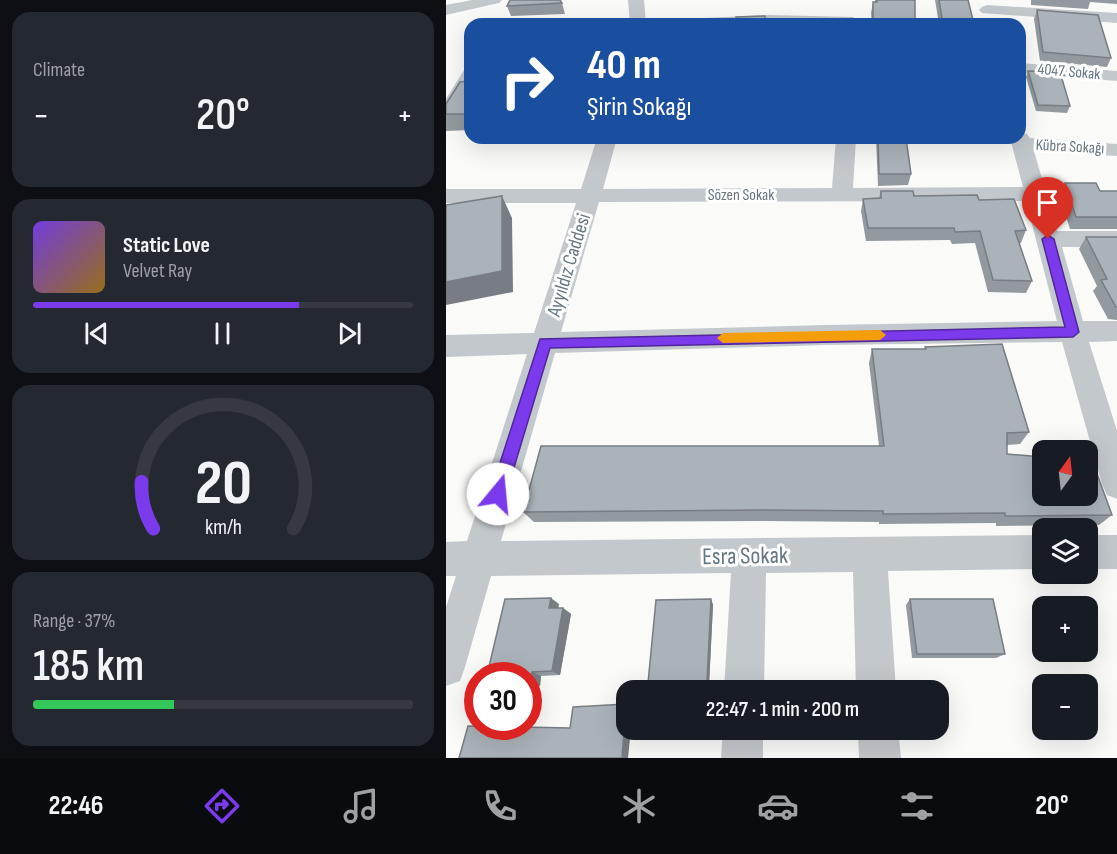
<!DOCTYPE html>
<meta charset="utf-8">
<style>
body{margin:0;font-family:"Sofia Sans Condensed",sans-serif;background:#242831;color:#f1f3f6;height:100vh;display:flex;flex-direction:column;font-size:22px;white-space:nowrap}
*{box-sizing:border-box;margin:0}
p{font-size:20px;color:#9ea1a6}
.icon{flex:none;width:33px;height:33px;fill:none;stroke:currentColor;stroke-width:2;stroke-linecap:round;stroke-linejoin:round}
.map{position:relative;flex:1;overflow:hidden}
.drawer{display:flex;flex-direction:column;gap:12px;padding:12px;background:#0d0f14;width:446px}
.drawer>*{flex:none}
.hud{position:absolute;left:18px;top:18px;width:562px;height:126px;border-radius:18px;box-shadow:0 6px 24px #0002;background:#1a4fa0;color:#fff;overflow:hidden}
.needle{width:39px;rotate:15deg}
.controls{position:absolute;left:586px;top:440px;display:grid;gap:12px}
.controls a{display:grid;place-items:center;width:66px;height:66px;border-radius:12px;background:#171b24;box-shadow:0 6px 24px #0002;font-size:30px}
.speed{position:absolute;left:18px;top:662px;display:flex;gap:12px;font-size:30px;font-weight:700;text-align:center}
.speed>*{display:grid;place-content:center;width:78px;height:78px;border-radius:50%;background:#171b24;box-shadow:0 6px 24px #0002;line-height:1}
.speed .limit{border:9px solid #d22;background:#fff;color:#111}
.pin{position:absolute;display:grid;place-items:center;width:51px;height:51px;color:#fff;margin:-62px -26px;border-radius:50% 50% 50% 0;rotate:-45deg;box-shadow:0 0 6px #0007}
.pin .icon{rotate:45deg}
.me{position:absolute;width:66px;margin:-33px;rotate:17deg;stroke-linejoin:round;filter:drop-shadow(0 0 4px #0008)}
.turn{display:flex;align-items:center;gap:21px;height:126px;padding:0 24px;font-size:27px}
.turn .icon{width:78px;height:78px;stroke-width:2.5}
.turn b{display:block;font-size:42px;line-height:51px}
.big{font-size:45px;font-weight:600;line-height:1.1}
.drawer .widget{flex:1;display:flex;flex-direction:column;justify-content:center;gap:9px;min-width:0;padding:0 21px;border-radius:18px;background:#242831}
.drawer .dial{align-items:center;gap:0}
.dial svg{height:156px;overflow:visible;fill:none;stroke:#363941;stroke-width:7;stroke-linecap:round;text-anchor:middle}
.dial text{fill:#f1f3f6;stroke:none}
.song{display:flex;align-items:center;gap:18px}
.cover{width:72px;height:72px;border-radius:9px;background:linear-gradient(135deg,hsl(260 70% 55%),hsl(40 70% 35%))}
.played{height:6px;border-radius:3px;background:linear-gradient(90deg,#7c3aed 70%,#363941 70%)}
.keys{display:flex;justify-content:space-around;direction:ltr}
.heat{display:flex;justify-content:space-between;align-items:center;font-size:33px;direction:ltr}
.charge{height:9px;border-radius:4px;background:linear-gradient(90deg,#34c759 37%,#363941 0)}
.trip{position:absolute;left:170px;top:680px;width:333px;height:60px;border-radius:18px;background:#171b24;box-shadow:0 6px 24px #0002;font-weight:600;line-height:60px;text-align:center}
.tab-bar{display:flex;height:96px;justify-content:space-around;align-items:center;background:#090b0e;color:#9ea1a6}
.tab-bar .icon{width:42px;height:42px}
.tab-bar .on{color:#7c3aed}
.tab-bar b{font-size:27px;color:#f1f3f6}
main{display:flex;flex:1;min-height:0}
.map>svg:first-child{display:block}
</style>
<main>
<section class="drawer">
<div class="widget"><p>Climate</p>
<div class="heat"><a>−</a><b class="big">20°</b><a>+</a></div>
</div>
<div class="widget">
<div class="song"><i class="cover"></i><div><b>Static Love</b><p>Velvet Ray</p></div></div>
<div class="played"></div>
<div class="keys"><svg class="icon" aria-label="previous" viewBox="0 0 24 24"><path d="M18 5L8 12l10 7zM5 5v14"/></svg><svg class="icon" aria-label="pause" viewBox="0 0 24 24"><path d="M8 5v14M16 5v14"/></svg><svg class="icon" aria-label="next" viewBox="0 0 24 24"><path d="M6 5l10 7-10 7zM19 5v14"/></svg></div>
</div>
<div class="widget dial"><svg viewBox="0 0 100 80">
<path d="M14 69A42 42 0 1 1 86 69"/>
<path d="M14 69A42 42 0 0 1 8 45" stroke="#7c3aed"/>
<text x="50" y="56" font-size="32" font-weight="700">20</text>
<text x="50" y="72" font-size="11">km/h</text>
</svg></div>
<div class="widget"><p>Range · 37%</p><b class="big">185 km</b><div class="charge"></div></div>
</section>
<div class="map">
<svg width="672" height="758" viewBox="0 0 672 758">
<rect width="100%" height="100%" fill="#fafaf8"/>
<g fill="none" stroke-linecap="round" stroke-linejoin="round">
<!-- minor -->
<g fill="#c3c8cc" fill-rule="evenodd">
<path d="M26,0H56L53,3L0,15V5Z"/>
<path d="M182,0H198L200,24H184Z"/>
<path d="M541,5L672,13V23L536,13L533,10L536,7Z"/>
<path d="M323,15L407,17L415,22L414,24H229L237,19Z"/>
<path d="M574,63L672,71V81L574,73Z"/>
<path d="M24,69V89L7,118L0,120V99L18,70Z"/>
<path d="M574,132L581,134L584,138L672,144V156L588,151L611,231H672V247H616L637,321H672V341L643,342L672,434V499L661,495L656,484L616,342L380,345L109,353L55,541L597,535V569L442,571L450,690H410L407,572L320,573L318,690H278L285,573L45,576L19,667L14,681L0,686V607L10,576H0V542L21,541L81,354L0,357V335L88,333L130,203H0V189H135L151,138H171L157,189L386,188L390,138H410L407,188L577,187L564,138H574ZM580,201L611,321L380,325L115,332L153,202Z"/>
<rect x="642" y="535" width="30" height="34"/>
<path d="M277,729H317V758H275Z"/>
<path d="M412,729H452L455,758H413Z"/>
</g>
</g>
<!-- wall -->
<g fill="#929a9f">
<path d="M429,0H469V24H426L425,13L427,2H429Z"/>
<path d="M489,0H522L528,24H493Z"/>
<path d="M585,0H672V4L644,2L642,9L585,5Z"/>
<path d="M116,3L119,14L65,16L61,6Z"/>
<path d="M591,10L665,58L661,67L594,61L588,19Z"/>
<path d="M582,71L624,106L621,113L590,111L580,77Z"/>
<path d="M24,81V130L0,131V104Z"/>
<path d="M430,138H460L465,174L462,185L432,186Z"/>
<path d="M619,183L654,191H672V229H624L613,195Z"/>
<path d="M435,191L468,196L533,200L580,230L575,243H573L586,281L580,293L542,292L529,243L506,244L504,240L420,241L415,211L417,199L433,198Z"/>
<path d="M640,237H672V320L662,319L647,291L651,286L633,249Z"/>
<path d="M479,347L583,432L574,444L561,445V454L666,515L653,525L550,526V523L433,524V522L318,521L88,522L77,512L433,446L423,363L426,349H479Z"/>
<path d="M265,599L267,605L263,685L207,687L202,683Z"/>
<path d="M464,599L559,654L550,658H466L460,605Z"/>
<path d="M113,604L112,608H117L125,614L114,675L95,676L94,686H82V675Z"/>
</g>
<!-- shaded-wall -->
<g fill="#777d82">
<path d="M56,196L66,218L67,292L0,305V282Z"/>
<path d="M105,598L113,604L111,614L103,608Z"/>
<path d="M265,599L267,605L263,685L261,682Z"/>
<path d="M117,608L125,614L114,675L106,671Z"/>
<path d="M86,672L95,676L94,686L84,682Z"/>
<path d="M180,712V729H185L182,758H176Z"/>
</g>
<!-- building -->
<g fill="#aab3b9" stroke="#777d82" stroke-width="1.5">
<path d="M64,0H114L116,3L61,6Z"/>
<path d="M431,0H469V24H427V2H431Z"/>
<path d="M493,0H522L528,24H497Z"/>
<path d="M591,10L652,15L665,58L597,52Z"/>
<path d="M319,16V24H289L290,17Z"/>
<path d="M582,71L614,72L624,106L592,105Z"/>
<path d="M24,81V114H0V104L14,82Z"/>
<path d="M432,138H460L465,174H433Z"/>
<path d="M619,183H650L654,191H672V217H630Z"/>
<path d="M435,191H467L468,196L531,195L533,200L568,199L580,230L569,231L586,281L547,280L534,231L509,232L508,228H422L417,199L435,198Z"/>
<path d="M56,196V271L0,282V205Z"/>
<path d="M640,237H672V307H670L655,280L661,279Z"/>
<path d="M556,344L583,432L561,433V454L597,457V495H642V460H646L666,515L559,516V513L437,514V511L317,510L77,512L95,446H438L426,349H480L479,347Z"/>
<path d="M105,598L103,608H117L106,671L86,672L84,682H82V675H41L59,599Z"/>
<path d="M265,599L261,682L202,683L210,600Z"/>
<path d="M464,599H547L559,654H471Z"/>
<path d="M180,704L176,758H13L22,726L124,728L127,707Z"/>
</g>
<!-- route -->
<path fill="#7c3aed" stroke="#51269a" stroke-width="1.5" d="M602,235L608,239L633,332L627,337L104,348L60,494L58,499L52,501L47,499L44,494L94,339L619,327L596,239Z"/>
<!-- slow -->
<path fill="#f59e0b" d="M434,330L440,335L434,340L277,343L271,338L277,333Z"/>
<g text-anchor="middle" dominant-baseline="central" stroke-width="6" stroke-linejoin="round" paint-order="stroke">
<!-- far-street labels -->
<g font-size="16" fill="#657683" stroke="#fff">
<text transform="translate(623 72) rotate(5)">4047. Sokak</text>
<text transform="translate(624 147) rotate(3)">Kübra Sokağı</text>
<text x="295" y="195">Sözen Sokak</text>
</g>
<!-- street labels -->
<g font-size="20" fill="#657683" stroke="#fff">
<text transform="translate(123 265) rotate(-73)">Ayyıldız Caddesi</text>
</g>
<!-- near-street labels -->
<g font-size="24" fill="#657683" stroke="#fff">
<text transform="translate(299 556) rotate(-1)">Esra Sokak</text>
</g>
</g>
</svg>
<div class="controls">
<a><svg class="needle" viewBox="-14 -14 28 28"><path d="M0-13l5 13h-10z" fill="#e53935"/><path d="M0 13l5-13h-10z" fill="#9ea1a6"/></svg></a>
<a><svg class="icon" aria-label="layers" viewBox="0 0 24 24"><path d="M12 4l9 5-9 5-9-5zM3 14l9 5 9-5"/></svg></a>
<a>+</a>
<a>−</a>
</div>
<div class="speed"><div class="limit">30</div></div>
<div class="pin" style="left:602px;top:239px;background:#d93025"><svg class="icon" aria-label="arrive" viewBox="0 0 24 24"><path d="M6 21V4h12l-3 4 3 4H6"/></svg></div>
<svg class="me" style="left:52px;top:494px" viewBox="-20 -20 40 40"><circle r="19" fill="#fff"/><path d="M0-13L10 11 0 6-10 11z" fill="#7c3aed"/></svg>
<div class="trip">22:47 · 1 min · 200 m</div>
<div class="hud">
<div class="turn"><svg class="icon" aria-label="right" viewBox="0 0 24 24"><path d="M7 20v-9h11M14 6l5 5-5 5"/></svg><div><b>40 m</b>Şirin Sokağı</div></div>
</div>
</div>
</main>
<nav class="tab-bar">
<b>22:46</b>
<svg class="icon on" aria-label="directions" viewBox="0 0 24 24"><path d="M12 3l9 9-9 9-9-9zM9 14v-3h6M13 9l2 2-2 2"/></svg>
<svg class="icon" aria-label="music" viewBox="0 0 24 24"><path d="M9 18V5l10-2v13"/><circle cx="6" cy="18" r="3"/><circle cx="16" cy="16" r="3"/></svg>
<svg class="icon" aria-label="phone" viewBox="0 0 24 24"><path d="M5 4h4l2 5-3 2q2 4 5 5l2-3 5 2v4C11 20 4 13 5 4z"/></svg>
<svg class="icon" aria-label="climate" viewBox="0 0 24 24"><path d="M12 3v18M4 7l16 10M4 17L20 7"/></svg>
<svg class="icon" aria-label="car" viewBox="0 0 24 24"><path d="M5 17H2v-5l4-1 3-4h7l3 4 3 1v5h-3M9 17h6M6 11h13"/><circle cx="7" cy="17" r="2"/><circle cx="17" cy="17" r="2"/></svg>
<svg class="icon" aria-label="filters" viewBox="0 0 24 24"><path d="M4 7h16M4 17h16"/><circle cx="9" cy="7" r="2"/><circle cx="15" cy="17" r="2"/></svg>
<b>20°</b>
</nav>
